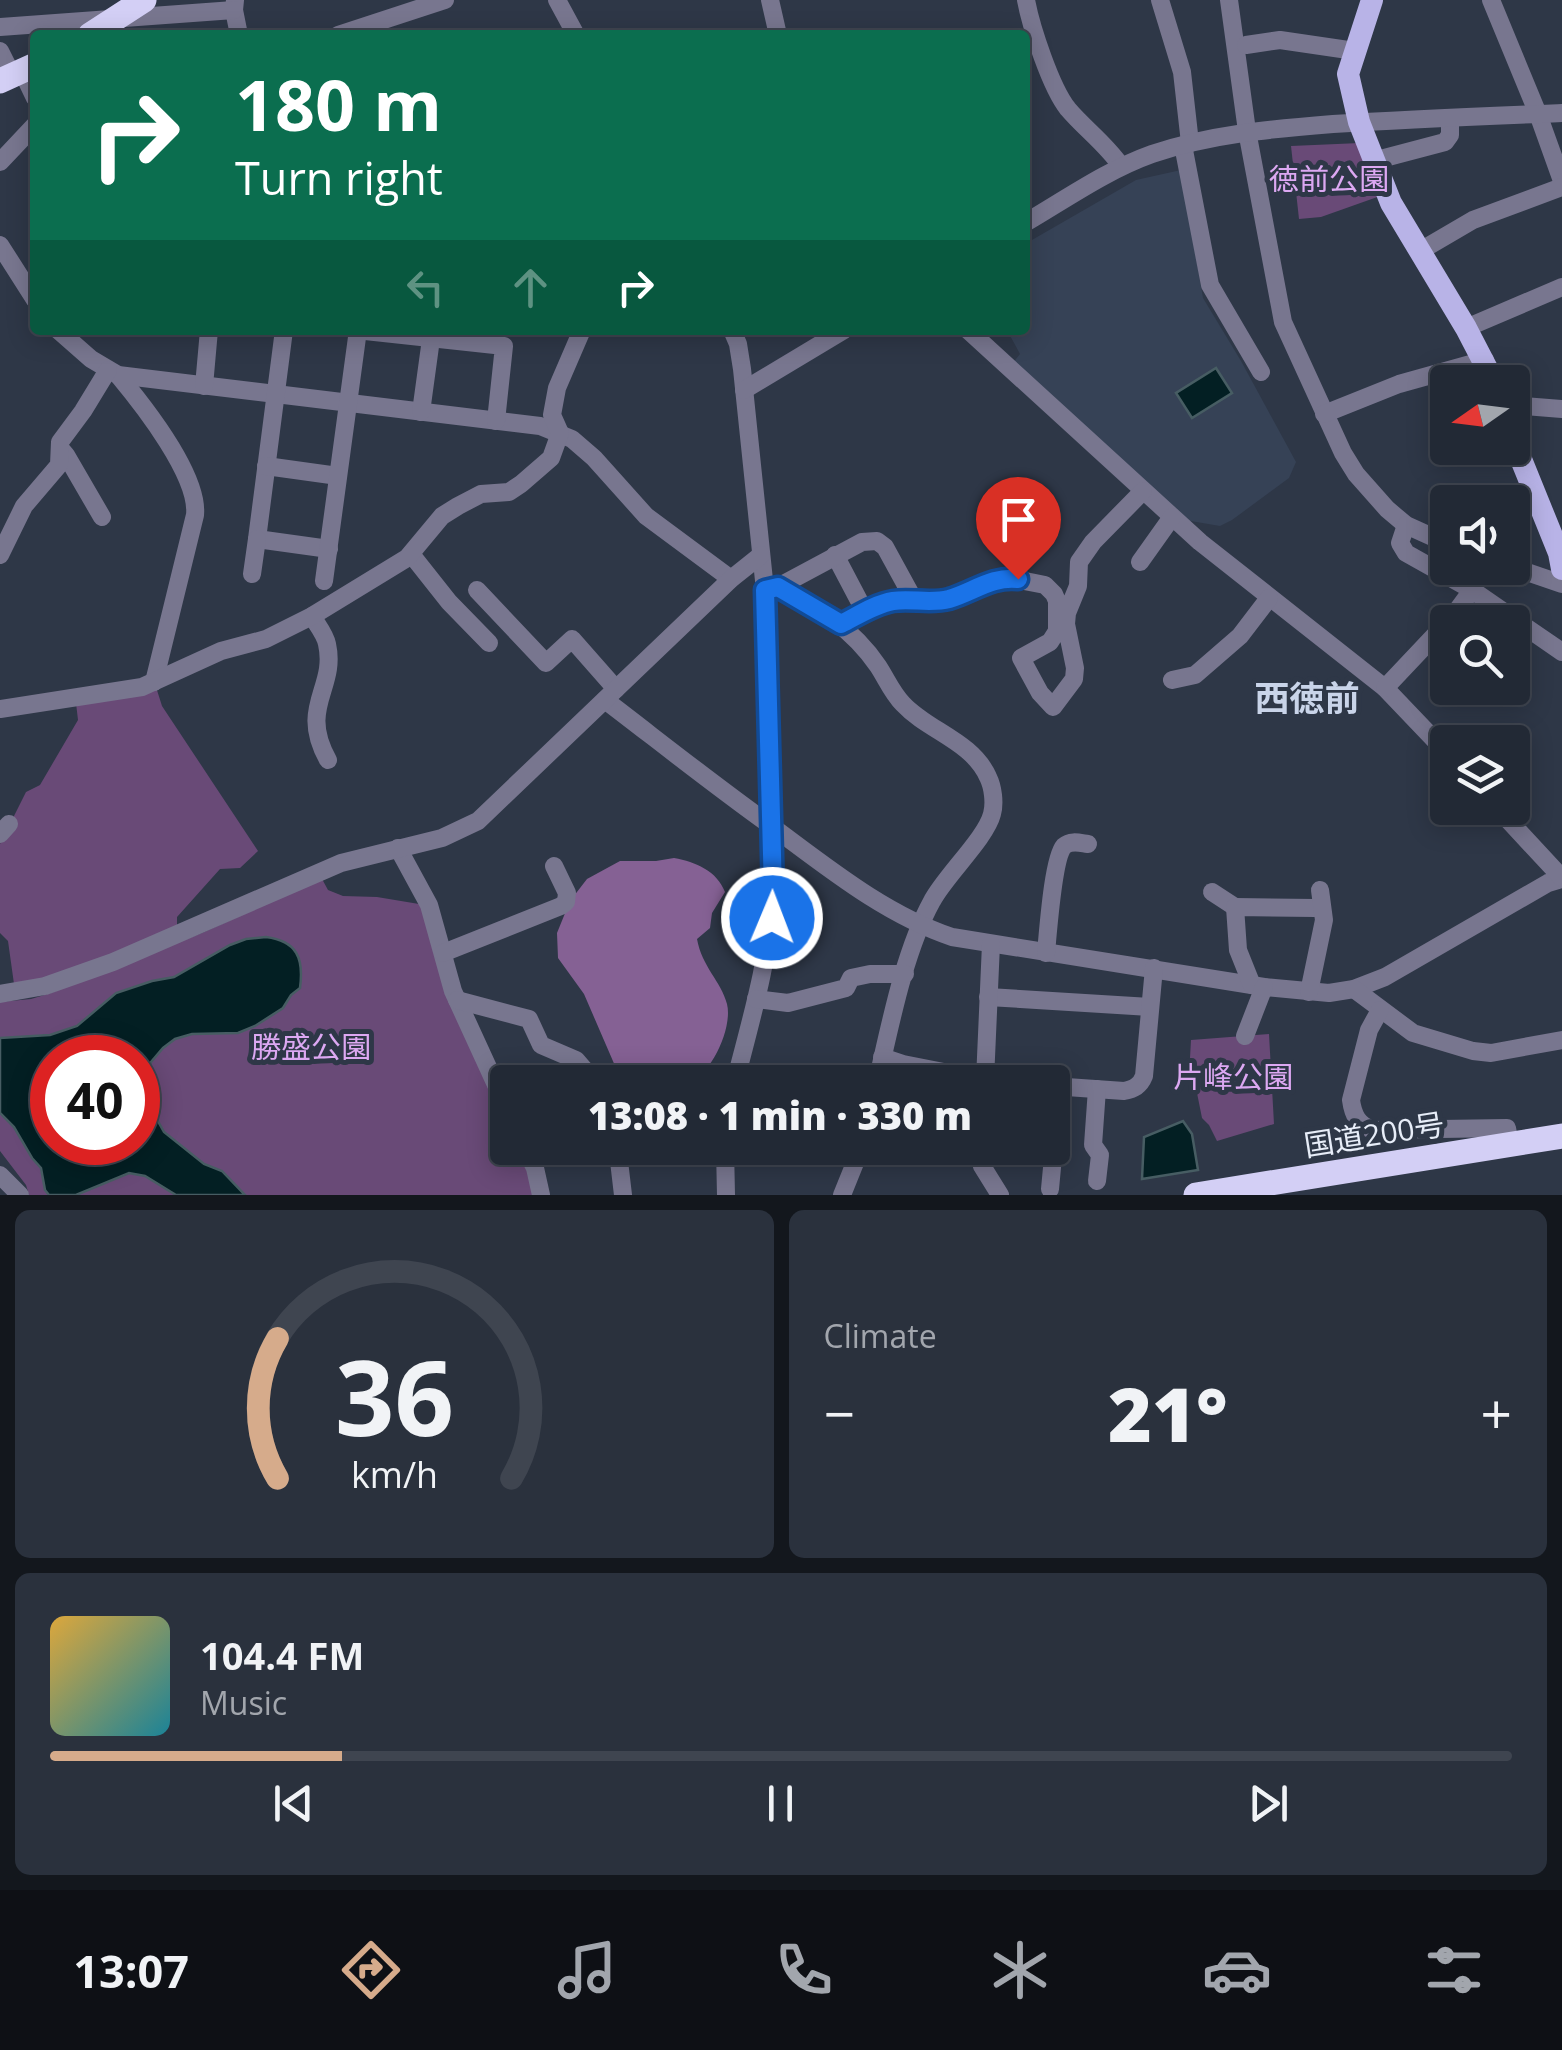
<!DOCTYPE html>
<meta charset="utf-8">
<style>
body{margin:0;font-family:"Open Sans","Noto Sans JP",sans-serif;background:#2a313d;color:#f1f3f6;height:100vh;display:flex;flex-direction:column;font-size:38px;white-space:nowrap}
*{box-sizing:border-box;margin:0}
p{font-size:32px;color:#a2a6ad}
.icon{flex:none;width:55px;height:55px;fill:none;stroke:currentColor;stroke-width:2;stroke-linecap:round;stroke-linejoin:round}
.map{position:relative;height:1195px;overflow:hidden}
.side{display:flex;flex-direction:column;gap:15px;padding:15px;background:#13171d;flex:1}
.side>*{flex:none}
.top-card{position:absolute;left:30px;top:30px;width:1000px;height:305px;border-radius:10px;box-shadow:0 5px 25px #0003,0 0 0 2px #3f4550;background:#0b6e4f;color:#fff;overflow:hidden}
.needle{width:65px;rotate:256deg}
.tools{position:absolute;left:1430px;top:365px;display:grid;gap:20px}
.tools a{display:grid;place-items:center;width:100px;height:100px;border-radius:10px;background:#222935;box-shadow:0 5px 25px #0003,0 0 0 2px #3f4550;font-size:50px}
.speed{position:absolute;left:30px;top:1035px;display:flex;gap:20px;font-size:50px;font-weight:700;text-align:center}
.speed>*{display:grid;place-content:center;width:130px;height:130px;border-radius:50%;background:#222935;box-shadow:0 5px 25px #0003,0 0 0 2px #3f4550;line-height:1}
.speed .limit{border:15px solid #d22;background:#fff;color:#111}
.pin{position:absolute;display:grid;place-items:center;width:85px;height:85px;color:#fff;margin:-102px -42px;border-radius:50% 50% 50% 0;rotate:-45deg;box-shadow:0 0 10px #0007}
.pin .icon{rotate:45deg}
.me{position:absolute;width:110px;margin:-55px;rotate:1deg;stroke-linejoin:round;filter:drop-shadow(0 0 8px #0008)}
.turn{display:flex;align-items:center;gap:35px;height:210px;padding:0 40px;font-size:45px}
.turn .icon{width:130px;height:130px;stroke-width:2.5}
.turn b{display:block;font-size:70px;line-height:85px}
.lanes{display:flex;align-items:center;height:95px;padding:0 40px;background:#0003;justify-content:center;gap:50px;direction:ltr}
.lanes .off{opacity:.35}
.big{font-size:75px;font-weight:800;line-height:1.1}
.side .tile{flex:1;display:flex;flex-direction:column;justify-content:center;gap:15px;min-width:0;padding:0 35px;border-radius:15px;background:#2a313d}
.side .dial{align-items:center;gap:0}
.dial svg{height:260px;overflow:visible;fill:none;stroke:#3f4550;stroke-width:7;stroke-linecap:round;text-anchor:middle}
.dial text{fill:#f1f3f6;stroke:none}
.song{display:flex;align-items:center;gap:30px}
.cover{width:120px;height:120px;border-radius:15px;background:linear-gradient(135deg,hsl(40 70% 55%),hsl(190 70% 35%))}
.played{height:10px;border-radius:5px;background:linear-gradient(90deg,#d6ab8b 20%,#3f4550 20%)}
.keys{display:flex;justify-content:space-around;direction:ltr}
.heat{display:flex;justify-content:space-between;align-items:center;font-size:55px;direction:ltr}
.side .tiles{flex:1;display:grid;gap:15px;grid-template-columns:1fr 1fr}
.tile:last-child{grid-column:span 2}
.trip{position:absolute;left:490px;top:1065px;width:580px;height:100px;border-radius:10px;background:#222935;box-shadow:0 5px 25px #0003,0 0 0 2px #3f4550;font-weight:800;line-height:100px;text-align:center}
.menu{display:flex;height:160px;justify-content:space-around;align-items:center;background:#0e1015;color:#a2a6ad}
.menu .icon{width:70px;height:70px}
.menu .selected{color:#d6ab8b}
.menu b{font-size:45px;color:#f1f3f6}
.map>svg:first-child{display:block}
</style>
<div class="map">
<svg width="1562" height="1195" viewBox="0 0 1562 1195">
<rect width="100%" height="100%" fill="#2e3747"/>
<!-- built -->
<path fill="#364256" d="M1181,170L1203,298L1241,361L1296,462L1289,478L1232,520L1220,526L1179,519L1012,364L1020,354L1007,330H1025V244L1136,180Z"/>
<!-- green -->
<g fill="#694a77" fill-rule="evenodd">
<path d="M1360,143L1383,195L1321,217L1299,219L1291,146Z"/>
<path d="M156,687L162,706L258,851L240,868L220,869L177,917V931L68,973L14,984L8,941L0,933V844L26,792L40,785L78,720L76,703Z"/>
<path d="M322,879L328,890L343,896L377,897L425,905L491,1087L507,1121L508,1148H521L536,1195H29L26,1185L0,1151V1002L31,999L51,993L202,933ZM52,1058H138V1142H52Z"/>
<path d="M1269,1034L1274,1124L1217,1141L1209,1125L1202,1118L1196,1088L1189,1076L1191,1040Z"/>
</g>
<!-- forest -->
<path fill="#856194" d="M674,858C696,862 717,871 725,892L712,913L710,928L697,939C702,967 721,981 727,1004C733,1027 711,1078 686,1082C666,1086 642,1082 622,1082L584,994L558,958L557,933L570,901L587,879L620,861H656Z"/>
<!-- water -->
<g fill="#031f23" stroke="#475d63" stroke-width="2.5" fill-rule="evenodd">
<path d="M1216,368L1232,393L1192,418L1176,393Z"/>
<path d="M266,937C297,941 304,958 300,988L291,995L283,1008L255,1026L238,1033L192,1034L175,1039L163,1048L151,1062L146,1083L145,1098L164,1132L204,1164L222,1171L245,1195H176L145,1176L129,1173L76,1195H49L45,1190L41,1168L32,1158L14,1127L0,1113V1038L50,1035L77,1026L116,993L152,981L174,977L230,945L246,939ZM52,1058H138V1142H52Z"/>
<path d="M1183,1121L1192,1134L1198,1170L1142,1179L1144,1137Z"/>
</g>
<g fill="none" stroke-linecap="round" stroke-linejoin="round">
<!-- minor -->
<g stroke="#78768f" stroke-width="18">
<path d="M235,0L234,10L239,35"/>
<path d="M557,0L576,35"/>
<path d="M770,0L778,35"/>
<path d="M1026,0C1031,27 1051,88 1068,109C1085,129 1106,144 1121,166"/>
<path d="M1160,0L1182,72L1190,143"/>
<path d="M1229,0L1247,131L1283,322L1343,453L1356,474L1387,509L1406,525L1448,544"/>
<path d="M1491,0L1538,114L1562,181"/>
<path d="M0,27L234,10"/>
<path d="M338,35L445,0"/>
<path d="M1246,45L1280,40L1355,51"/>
<path d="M0,51L12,75"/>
<path d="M22,71L35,98"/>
<path d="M1183,145L1210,285L1261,372"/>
<path d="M1373,161L1445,142L1450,135V118"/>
<path d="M0,162L35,125"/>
<path d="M1025,223C1066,199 1107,170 1152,154C1211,134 1271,129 1333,124C1409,119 1486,116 1562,113"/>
<path d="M0,245L35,300"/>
<path d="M1420,251L1473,220L1562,187"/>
<path d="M1466,328L1562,287"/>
<path d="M58,330L91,359L118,375L540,426L572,439L594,458L646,516L731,579"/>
<path d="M284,330L257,539L329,549"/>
<path d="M356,330L504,346L496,421"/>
<path d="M732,330L738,344L742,369L765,590L773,891C770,956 751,1020 735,1082"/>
<path d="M968,330L1200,542L1385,688L1448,754"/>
<path d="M118,375C143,405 199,476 195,515L154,682"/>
<path d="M204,386L209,330"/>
<path d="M744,390L844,330"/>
<path d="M1512,405L1562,409"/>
<path d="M421,412L431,339"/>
<path d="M1324,414L1399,384L1485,360"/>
<path d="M60,448L66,455L102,517"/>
<path d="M266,466L338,476"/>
<path d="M1406,525L1400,543L1406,553L1472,590L1562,652"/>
<path d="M411,554L449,602L489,643"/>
<path d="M0,555L24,506L59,465L60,442L83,411L108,370"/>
<path d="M835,555L865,612"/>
<path d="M1140,562L1172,517"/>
<path d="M1512,567L1562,584"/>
<path d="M252,574L257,539"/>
<path d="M324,581L358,330"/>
<path d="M778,587L862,542L877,541L885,547L914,600"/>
<path d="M477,590L546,663L572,639L616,689"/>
<path d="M765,590L778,587C817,606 853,629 878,666C886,678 892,693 903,704C928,731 972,741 988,777C993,787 995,803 992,814C986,838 945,876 932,901C904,952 890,1026 877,1082"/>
<path d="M312,616C317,625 325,634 327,644C337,689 298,706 328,760"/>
<path d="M841,624L884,603L895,600L938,601L953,598L1005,577L1045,585L1054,594L1057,601V631L1050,642L1021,658L1040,693L1053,707L1074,679L1075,668L1066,624L1067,613L1078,586L1079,562L1093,542L1143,491"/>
<path d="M1172,680L1195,675L1240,636L1269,598"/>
<path d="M1385,688L1453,616L1472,590"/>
<path d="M605,700C660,742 714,785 770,825C827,867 884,914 952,937L1264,987L1329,993L1354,989L1385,977L1548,883L1562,879"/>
<path d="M0,709L142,687L221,651L266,639L312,616L407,558L442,516L458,506L481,494L509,492L521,484L551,458L560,433L552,415L557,388L582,330"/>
<path d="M1497,808L1562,878"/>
<path d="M0,834L9,824"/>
<path d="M398,848L429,905L453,991L508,1111"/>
<path d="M1212,892L1235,907"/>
<path d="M443,953L561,906L566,902L567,893L554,866"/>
<path d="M1046,953C1048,933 1053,858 1064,846C1071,840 1080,843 1088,844"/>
<path d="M1252,985L1238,950L1235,907L1315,908"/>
<path d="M1354,989L1413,1033L1473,1051L1491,1053L1562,1040"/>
<path d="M1309,992L1324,920L1320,890"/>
<path d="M0,994L45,986L113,962L341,863L442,838L478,821L731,579L761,555"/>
<path d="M988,997L1150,1007"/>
<path d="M756,999L788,1003L846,988L851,978L870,974H905"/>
<path d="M457,1000L529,1019L541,1045L576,1060L595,1082"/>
<path d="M1380,1010L1369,1030L1351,1100C1353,1115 1358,1125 1373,1130L1507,1128L1510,1145"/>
<path d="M1245,1036L1264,987"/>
<path d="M882,1057L903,1064L964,1076"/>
<path d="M985,1080L991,944"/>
<path d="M984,1082L985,1080L1013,1082"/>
<path d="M1052,1086L1124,1091C1134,1089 1140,1086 1144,1076L1154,968"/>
<path d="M525,1148L535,1168L541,1195"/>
<path d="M725,1148L726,1195"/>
<path d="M977,1148L982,1166L1000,1195"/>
<path d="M1047,1148L1053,1157L1050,1189"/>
<path d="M619,1161L623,1195"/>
<path d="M0,1175L20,1195"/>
<path d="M1097,1181L1100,1155L1093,1145L1097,1089"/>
<path d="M842,1195L861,1148"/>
</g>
<!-- major -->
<g stroke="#b8b3e7" stroke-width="22">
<path d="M1372,0L1348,74L1359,122L1391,203L1466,328L1494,382"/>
<path d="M1512,437L1559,553L1562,569"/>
</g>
<!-- highway -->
<g stroke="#d3cff5" stroke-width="25">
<path d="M90,35L144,0"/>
<path d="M0,81L35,65"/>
<path d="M1196,1195L1562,1136"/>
</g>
</g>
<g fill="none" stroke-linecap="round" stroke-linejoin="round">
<defs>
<path id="route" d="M772,918L773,892L765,590L778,587L841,624C857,616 875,604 893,601C911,598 930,604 949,599C973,592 992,576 1018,579"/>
</defs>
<!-- route casing -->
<use href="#route" stroke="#114b97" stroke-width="25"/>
<!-- route -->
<use href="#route" stroke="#1a73e8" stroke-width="18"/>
</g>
<g text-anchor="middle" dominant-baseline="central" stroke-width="10" stroke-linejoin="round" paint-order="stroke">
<!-- park labels -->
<g font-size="30" fill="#dca8f2" stroke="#2e3747">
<text x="1329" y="178">徳前公園</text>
<text x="311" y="1046">勝盛公園</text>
<text x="1233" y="1076">片峰公園</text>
</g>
<!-- street labels -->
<g font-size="30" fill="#e7edf8" stroke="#2e3747">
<text transform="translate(1374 1134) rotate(-9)">国道200号</text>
</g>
<!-- quarter labels -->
<g font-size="35" font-weight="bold" fill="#c9d4e9" stroke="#2e3747">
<text x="1307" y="697">西徳前</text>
</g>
</g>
</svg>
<div class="tools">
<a><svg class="needle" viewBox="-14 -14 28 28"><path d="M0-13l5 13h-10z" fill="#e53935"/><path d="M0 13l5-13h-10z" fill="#a2a6ad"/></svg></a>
<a><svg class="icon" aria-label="sound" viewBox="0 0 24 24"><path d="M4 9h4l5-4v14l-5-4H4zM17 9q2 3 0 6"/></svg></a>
<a><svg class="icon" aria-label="search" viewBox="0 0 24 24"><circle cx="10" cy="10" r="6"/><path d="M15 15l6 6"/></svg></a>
<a><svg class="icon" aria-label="layers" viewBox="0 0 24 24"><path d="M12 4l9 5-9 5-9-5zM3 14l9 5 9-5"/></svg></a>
</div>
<div class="speed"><div class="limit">40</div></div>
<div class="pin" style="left:1018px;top:579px;background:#d93025"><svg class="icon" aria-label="arrive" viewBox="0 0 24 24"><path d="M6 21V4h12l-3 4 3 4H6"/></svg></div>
<svg class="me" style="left:772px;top:918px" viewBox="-20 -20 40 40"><circle r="17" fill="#1a73e8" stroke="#fff" stroke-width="3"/><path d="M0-11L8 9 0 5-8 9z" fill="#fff"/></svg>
<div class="trip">13:08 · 1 min · 330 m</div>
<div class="top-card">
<div class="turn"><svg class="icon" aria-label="right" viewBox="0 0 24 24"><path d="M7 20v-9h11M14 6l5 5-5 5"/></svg><div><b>180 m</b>Turn right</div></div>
<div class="lanes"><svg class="icon off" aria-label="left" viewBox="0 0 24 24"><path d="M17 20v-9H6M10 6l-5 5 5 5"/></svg><svg class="icon off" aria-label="ahead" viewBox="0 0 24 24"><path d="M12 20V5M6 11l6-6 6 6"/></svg><svg class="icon" aria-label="right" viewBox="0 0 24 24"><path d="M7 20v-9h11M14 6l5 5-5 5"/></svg></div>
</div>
</div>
<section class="side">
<div class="tiles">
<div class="tile dial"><svg viewBox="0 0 100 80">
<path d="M14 69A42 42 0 1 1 86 69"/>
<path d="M14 69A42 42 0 0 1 14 26" stroke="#d6ab8b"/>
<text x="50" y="56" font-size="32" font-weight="700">36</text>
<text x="50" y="72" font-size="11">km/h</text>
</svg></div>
<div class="tile"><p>Climate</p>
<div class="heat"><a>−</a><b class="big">21°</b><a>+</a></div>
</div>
<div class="tile">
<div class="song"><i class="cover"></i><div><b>104.4 FM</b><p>Music</p></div></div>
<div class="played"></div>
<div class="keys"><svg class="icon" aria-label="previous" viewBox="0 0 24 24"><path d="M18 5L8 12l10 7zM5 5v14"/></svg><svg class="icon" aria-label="pause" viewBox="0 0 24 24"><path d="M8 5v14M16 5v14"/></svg><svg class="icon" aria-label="next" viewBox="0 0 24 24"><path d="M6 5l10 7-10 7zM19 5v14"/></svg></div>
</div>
</div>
</section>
<nav class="menu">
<b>13:07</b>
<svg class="icon selected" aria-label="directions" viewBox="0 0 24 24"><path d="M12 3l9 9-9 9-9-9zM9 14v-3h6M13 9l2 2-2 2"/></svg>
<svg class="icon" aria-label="music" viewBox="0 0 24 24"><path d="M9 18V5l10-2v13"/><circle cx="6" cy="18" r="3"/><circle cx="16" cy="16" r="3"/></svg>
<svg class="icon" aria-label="phone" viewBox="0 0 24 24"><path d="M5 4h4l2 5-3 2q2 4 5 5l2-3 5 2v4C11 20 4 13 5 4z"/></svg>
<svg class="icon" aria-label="climate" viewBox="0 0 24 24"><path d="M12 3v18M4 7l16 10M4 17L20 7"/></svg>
<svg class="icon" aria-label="car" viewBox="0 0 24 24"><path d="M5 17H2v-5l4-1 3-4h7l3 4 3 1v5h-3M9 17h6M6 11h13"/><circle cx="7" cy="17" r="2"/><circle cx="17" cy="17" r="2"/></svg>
<svg class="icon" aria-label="filters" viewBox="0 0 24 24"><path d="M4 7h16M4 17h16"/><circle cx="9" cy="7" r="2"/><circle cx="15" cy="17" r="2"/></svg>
</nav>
